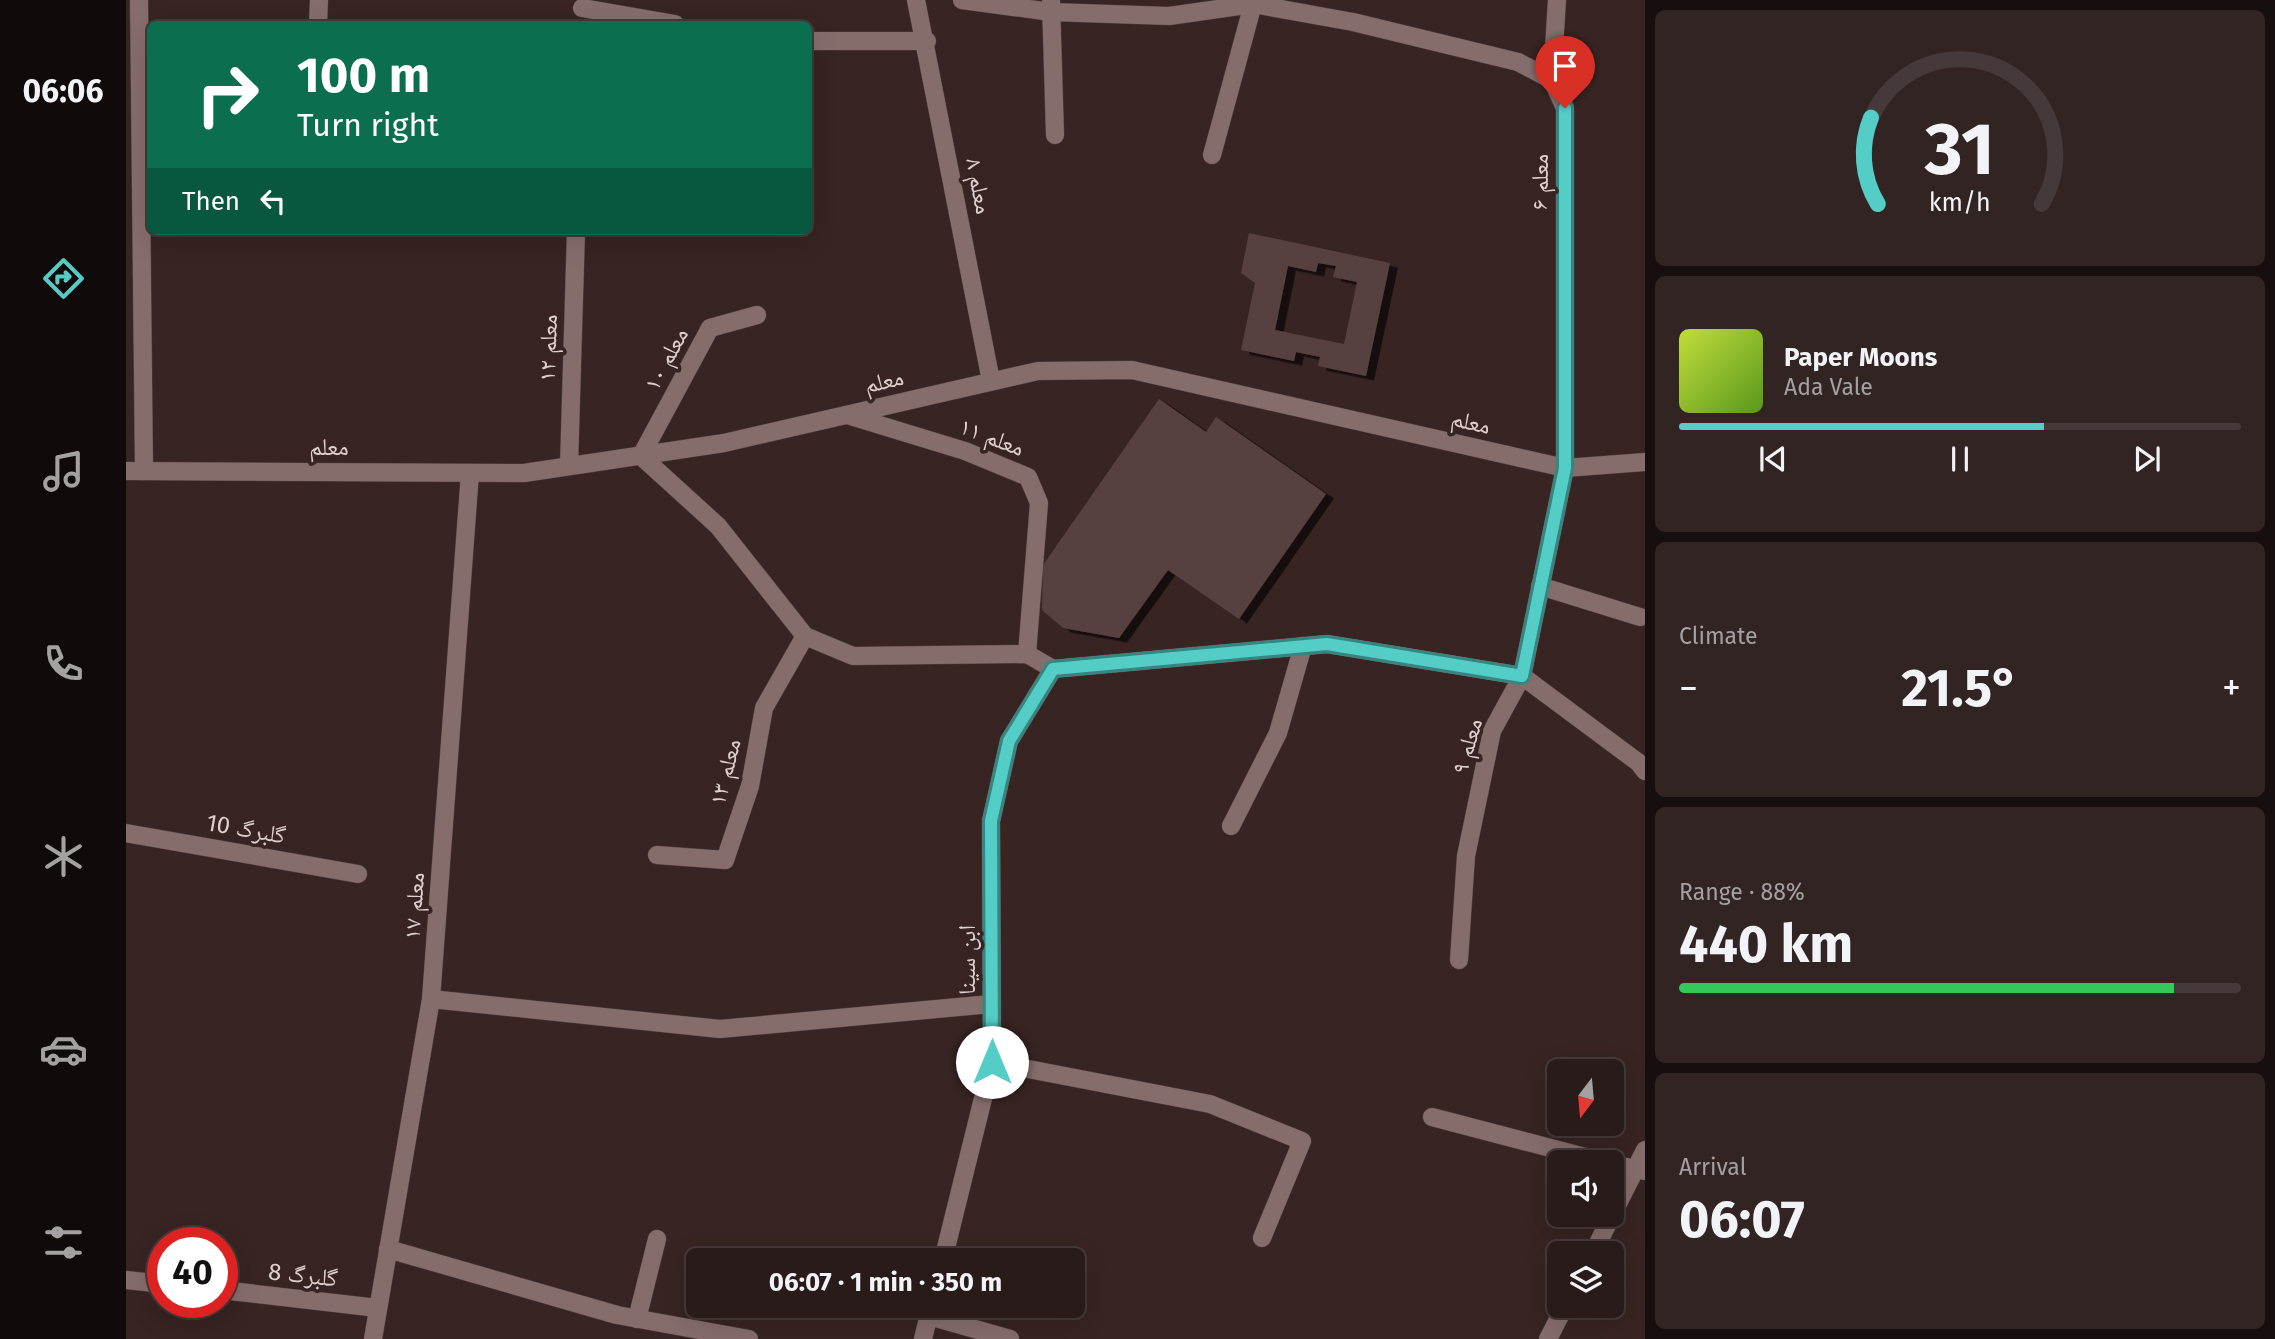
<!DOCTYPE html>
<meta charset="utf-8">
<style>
body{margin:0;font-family:"Fira Sans","Noto Naskh Arabic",sans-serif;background:#312423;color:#f1f3f6;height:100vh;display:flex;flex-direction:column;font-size:26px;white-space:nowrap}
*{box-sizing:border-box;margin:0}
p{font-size:23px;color:#a5a1a2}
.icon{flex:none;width:38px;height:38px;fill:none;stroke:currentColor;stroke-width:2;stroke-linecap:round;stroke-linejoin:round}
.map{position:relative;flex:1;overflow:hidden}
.panel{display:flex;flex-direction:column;gap:10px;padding:10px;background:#170f0e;width:630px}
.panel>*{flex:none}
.banner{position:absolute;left:21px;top:21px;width:665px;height:214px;border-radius:10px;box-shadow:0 7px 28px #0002,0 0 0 2px #453939;background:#0b6e4f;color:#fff;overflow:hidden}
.needle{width:46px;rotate:196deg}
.fabs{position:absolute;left:1421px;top:1059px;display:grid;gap:14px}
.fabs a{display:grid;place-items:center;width:77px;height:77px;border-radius:10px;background:#291b1a;box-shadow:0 7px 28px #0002,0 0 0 2px #453939;font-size:35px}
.speed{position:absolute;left:21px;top:1227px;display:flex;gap:14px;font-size:35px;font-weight:700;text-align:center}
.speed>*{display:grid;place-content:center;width:91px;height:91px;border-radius:50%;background:#291b1a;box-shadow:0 7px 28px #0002,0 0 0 2px #453939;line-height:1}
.speed .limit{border:10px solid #d22;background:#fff;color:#111}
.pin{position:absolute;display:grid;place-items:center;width:60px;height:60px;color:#fff;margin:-72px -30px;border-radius:50% 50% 50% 0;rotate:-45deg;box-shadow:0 0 7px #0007}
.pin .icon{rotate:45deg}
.me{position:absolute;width:77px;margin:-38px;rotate:0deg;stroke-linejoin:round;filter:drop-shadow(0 0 5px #0008)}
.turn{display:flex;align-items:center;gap:24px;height:147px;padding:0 35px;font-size:32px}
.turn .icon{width:91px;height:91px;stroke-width:2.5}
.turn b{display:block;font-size:49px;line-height:60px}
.then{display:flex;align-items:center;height:66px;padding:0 35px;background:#0003;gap:14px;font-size:26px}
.big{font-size:52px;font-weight:700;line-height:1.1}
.panel .card{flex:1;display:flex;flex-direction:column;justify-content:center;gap:10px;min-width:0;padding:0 24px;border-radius:10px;background:#312423}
.panel .dial{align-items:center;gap:0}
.dial svg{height:182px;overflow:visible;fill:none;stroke:#453939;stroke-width:7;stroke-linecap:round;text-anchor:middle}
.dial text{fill:#f1f3f6;stroke:none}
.song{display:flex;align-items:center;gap:21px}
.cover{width:84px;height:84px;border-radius:10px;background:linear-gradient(135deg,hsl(70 70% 55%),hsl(90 70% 35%))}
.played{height:7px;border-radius:4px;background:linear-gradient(90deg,#54cdc7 65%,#453939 65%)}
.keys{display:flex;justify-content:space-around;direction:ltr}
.heat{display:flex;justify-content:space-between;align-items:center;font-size:38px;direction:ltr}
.charge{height:10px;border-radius:5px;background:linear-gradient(90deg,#34c759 88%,#453939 0)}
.trip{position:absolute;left:560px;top:1248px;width:399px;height:70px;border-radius:10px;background:#291b1a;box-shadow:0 7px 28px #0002,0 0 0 2px #453939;font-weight:700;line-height:70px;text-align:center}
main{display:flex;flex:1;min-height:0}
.tab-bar{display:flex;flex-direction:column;width:126px;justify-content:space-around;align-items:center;background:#100b0a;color:#a5a1a2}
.tab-bar .icon{width:49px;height:49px}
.tab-bar .selected{color:#54cdc7}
.tab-bar b{font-size:32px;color:#f1f3f6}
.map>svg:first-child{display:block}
</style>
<main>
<nav class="tab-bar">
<b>06:06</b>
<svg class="icon selected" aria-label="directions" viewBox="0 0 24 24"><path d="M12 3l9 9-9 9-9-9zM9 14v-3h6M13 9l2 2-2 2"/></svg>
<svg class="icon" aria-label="music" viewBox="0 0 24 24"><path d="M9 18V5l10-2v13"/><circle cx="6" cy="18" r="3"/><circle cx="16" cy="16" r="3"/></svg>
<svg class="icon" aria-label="phone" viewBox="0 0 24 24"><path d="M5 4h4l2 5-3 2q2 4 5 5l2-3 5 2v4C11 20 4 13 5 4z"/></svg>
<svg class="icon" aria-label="climate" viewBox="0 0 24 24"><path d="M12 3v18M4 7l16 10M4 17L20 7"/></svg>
<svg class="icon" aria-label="car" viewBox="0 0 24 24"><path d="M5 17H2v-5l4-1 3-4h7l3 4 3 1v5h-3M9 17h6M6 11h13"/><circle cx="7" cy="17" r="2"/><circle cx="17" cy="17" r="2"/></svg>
<svg class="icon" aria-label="filters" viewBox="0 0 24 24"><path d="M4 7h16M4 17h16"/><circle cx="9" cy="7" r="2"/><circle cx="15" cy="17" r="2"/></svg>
</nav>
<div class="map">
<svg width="1519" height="1339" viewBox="0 0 1519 1339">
<defs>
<filter id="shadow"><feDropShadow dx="8" dy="4.5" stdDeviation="0" flood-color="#0009"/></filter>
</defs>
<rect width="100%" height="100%" fill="#372423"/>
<!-- building -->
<g fill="#574140" fill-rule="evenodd" filter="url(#shadow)">
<path d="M1123,233L1264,263L1240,376L1192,366L1194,357L1170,352L1168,361L1115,350L1129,283L1115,273ZM1192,263L1210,266L1207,277L1231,282L1218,344L1149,330L1162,266L1190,272Z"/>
<path d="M1033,399L1080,432L1090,417L1200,494L1113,619L1042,570L993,638L937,628L916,610L917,565Z"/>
</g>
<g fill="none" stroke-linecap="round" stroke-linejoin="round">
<defs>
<g id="street">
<path d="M13,0L18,471"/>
<path d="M790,0L865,381"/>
<path d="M836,0L925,12L1043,16L1127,4L1227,22L1392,62L1426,80L1439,108V468L1396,676L1366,731L1340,856L1333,960"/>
<path d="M925,2L929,135"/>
<path d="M456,8L549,24"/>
<path d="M192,24L193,0"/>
<path d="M682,41H801"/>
<path d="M1426,80L1431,0"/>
<path d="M1086,155L1127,4"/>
<path d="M631,315L584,328L515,456L592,526L679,636L727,656L901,654L927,669L1201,644L1396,676L1513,763L1519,771"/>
<path d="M721,415L839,451L902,477L913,503L901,654"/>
<path d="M443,466L450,231"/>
<path d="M1414,586L1514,617"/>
<path d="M1105,826L1152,733L1177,646"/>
<path d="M0,833L232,874"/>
<path d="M531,855L599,860L624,786L638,708L679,636"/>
<path d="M305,999L594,1029L865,1004"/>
<path d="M866,1062L1084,1104L1176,1141L1136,1238"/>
<path d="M1306,1117L1478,1162"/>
<path d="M1486,1164L1519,1171"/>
<path d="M262,1249L491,1315L623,1339"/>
<path d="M1467,1253L1519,1150"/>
<path d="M0,1280L37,1284"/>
<path d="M96,1290L252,1308"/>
<path d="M803,1316L884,1339"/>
<path d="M511,1319L531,1239"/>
<path d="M1422,1339L1439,1306"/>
</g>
<g id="secondary">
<path d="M0,471L398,473L598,443L912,371L1006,370L1439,468L1519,462"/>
<path d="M817,1260L866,1062L865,821L883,741L927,669"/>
<path d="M247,1339L305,999L344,473"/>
<path d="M797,1339L805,1306"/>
</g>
</defs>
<!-- street casing -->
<use href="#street" stroke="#50403f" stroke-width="19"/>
<!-- secondary casing -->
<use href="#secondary" stroke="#50403f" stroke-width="19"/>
<!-- street -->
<use href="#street" stroke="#856d6c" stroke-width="18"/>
<!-- secondary -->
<use href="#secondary" stroke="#856d6c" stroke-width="18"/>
</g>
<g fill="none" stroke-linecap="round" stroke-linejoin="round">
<defs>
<path id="route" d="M866,1062L865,821L883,741L927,669L1201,644L1396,676L1439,468V108"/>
</defs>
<!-- route casing -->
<use href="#route" stroke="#378581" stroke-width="18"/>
<!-- route -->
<use href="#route" stroke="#54cdc7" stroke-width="12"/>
</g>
<g text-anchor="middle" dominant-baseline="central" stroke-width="7" stroke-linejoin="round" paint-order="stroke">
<!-- street labels -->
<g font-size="24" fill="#ded0cf" stroke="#372423">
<text transform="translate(1414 182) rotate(-90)">معلم ۶</text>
<text transform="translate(853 186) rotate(79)">معلم ۸</text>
<text transform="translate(422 348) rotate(-88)">معلم ۱۲</text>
<text transform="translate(540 359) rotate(-62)">معلم ۱۰</text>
<text transform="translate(758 381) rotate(-13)">معلم</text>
<text transform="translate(1345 422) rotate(13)">معلم</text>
<text transform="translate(866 437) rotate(21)">معلم ۱۱</text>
<text x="203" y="447">معلم</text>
<text transform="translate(1341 746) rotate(-74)">معلم ۹</text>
<text transform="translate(599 772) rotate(-76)">معلم ۱۳</text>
<text transform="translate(120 829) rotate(10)">گلبرگ 10</text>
<text transform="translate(288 906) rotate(-86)">معلم ۱۷</text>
<text transform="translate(841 960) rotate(-90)">ابن سینا</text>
<text transform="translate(177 1275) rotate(6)">گلبرگ 8</text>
</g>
</g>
</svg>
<div class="fabs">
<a><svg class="needle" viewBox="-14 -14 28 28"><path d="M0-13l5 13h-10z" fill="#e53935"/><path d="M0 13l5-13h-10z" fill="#a5a1a2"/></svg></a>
<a><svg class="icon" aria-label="sound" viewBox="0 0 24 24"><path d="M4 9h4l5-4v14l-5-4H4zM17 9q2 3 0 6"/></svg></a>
<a><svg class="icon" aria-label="layers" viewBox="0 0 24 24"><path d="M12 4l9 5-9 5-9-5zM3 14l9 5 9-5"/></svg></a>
</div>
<div class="speed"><div class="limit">40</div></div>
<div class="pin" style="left:1439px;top:108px;background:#d93025"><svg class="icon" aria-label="arrive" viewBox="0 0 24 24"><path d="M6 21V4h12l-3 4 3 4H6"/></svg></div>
<svg class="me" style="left:866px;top:1062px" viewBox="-20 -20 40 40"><circle r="19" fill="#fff"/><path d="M0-13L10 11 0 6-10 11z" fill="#54cdc7"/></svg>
<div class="trip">06:07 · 1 min · 350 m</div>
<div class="banner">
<div class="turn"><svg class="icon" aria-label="right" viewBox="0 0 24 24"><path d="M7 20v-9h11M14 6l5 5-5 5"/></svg><div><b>100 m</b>Turn right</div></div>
<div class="then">Then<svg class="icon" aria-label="left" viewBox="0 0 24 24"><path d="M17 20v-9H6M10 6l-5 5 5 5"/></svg></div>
</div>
</div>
<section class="panel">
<div class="card dial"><svg viewBox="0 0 100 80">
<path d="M14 69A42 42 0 1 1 86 69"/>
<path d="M14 69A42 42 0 0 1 11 31" stroke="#54cdc7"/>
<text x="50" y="56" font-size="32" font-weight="700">31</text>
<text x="50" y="72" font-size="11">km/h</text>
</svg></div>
<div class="card">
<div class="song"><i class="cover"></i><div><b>Paper Moons</b><p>Ada Vale</p></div></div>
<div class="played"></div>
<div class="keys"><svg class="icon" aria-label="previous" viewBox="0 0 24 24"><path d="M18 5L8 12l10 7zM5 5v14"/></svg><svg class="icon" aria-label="pause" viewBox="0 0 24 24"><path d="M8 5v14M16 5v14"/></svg><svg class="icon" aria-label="next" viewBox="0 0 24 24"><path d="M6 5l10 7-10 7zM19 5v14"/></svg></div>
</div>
<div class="card"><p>Climate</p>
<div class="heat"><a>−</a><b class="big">21.5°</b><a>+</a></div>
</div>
<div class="card"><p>Range · 88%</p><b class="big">440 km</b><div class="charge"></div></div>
<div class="card"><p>Arrival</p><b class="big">06:07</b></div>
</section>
</main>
